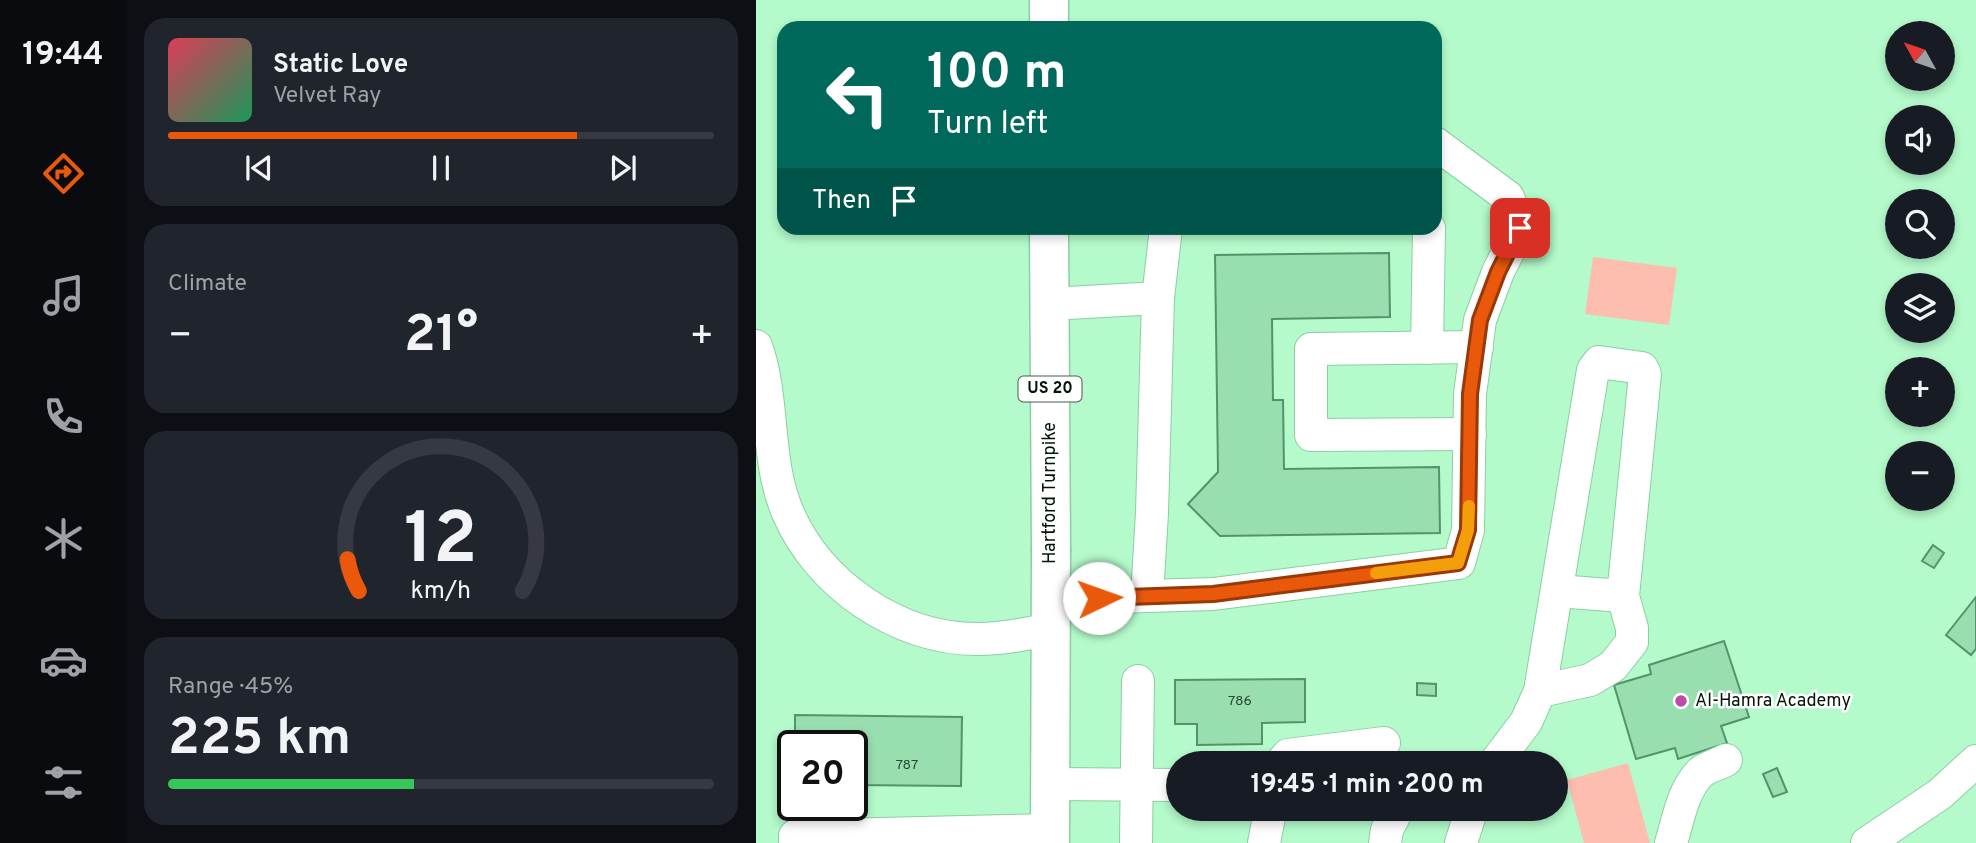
<!DOCTYPE html>
<meta charset="utf-8">
<style>
body{margin:0;font-family:Overpass,sans-serif;background:#20242c;color:#f1f3f6;height:100vh;display:flex;flex-direction:column;font-size:26px;white-space:nowrap}
*{box-sizing:border-box;margin:0}
p{font-size:23px;color:#9ea1a6}
.icon{flex:none;width:38px;height:38px;fill:none;stroke:currentColor;stroke-width:2;stroke-linecap:round;stroke-linejoin:round}
.map{position:relative;flex:1;overflow:hidden}
.side{display:flex;flex-direction:column;gap:18px;padding:18px;background:#0d0f14;width:630px}
.side>*{flex:none}
.banner{position:absolute;left:21px;top:21px;width:665px;height:214px;border-radius:21px;box-shadow:0 4px 10px #0003;background:#00695c;color:#fff;overflow:hidden}
.needle{width:46px;rotate:310deg}
.buttons{position:absolute;left:1129px;top:21px;display:grid;gap:14px}
.buttons a{display:grid;place-items:center;width:70px;height:70px;border-radius:50%;background:#171b24;box-shadow:0 4px 10px #0003;font-size:35px}
.speed{position:absolute;left:21px;top:730px;display:flex;gap:14px;font-size:35px;font-weight:700;text-align:center}
.speed>*{display:grid;place-content:center;width:91px;height:91px;border-radius:50%;background:#171b24;box-shadow:0 4px 10px #0003;line-height:1}
.speed .limit{border:4px solid #111;border-radius:10px;background:#fff;color:#111}
.pin{position:absolute;display:grid;place-items:center;width:60px;height:60px;color:#fff;margin:-30px;border-radius:14px;box-shadow:0 4px 10px #0006}
.me{position:absolute;width:77px;margin:-38px;rotate:87deg;stroke-linejoin:round;filter:drop-shadow(0 0 5px #0008)}
.turn{display:flex;align-items:center;gap:24px;height:147px;padding:0 35px;font-size:32px}
.turn .icon{width:91px;height:91px;stroke-width:2.5}
.turn b{display:block;font-size:49px;line-height:60px}
.then{display:flex;align-items:center;height:66px;padding:0 35px;background:#0003;gap:14px;font-size:26px}
.big{font-size:52px;font-weight:700;line-height:1.1}
.side .tile{flex:1;display:flex;flex-direction:column;justify-content:center;gap:10px;min-width:0;padding:0 24px;border-radius:21px;background:#20242c}
.side .dial{align-items:center;gap:0}
.dial svg{height:182px;overflow:visible;fill:none;stroke:#363941;stroke-width:7;stroke-linecap:round;text-anchor:middle}
.dial text{fill:#f1f3f6;stroke:none}
.song{display:flex;align-items:center;gap:21px}
.cover{width:84px;height:84px;border-radius:10px;background:linear-gradient(135deg,hsl(350 70% 55%),hsl(150 70% 35%))}
.played{height:7px;border-radius:4px;background:linear-gradient(90deg,#ea580c 75%,#363941 75%)}
.keys{display:flex;justify-content:space-around;direction:ltr}
.heat{display:flex;justify-content:space-between;align-items:center;font-size:38px;direction:ltr}
.charge{height:10px;border-radius:5px;background:linear-gradient(90deg,#34c759 45%,#363941 0)}
.trip{position:absolute;left:410px;top:751px;width:402px;height:70px;border-radius:35px;background:#171b24;box-shadow:0 4px 10px #0003;font-weight:700;line-height:70px;text-align:center}
main{display:flex;flex:1;min-height:0}
.tabs{display:flex;flex-direction:column;width:126px;justify-content:space-around;align-items:center;background:#090b0e;color:#9ea1a6}
.tabs .icon{width:49px;height:49px}
.tabs .on{color:#ea580c}
.tabs b{font-size:32px;color:#f1f3f6}
.map>svg:first-child{display:block}
</style>
<main>
<nav class="tabs">
<b>19:44</b>
<svg class="icon on" aria-label="directions" viewBox="0 0 24 24"><path d="M12 3l9 9-9 9-9-9zM9 14v-3h6M13 9l2 2-2 2"/></svg>
<svg class="icon" aria-label="music" viewBox="0 0 24 24"><path d="M9 18V5l10-2v13"/><circle cx="6" cy="18" r="3"/><circle cx="16" cy="16" r="3"/></svg>
<svg class="icon" aria-label="phone" viewBox="0 0 24 24"><path d="M5 4h4l2 5-3 2q2 4 5 5l2-3 5 2v4C11 20 4 13 5 4z"/></svg>
<svg class="icon" aria-label="climate" viewBox="0 0 24 24"><path d="M12 3v18M4 7l16 10M4 17L20 7"/></svg>
<svg class="icon" aria-label="car" viewBox="0 0 24 24"><path d="M5 17H2v-5l4-1 3-4h7l3 4 3 1v5h-3M9 17h6M6 11h13"/><circle cx="7" cy="17" r="2"/><circle cx="17" cy="17" r="2"/></svg>
<svg class="icon" aria-label="filters" viewBox="0 0 24 24"><path d="M4 7h16M4 17h16"/><circle cx="9" cy="7" r="2"/><circle cx="15" cy="17" r="2"/></svg>
</nav>
<section class="side">
<div class="tile">
<div class="song"><i class="cover"></i><div><b>Static Love</b><p>Velvet Ray</p></div></div>
<div class="played"></div>
<div class="keys"><svg class="icon" aria-label="previous" viewBox="0 0 24 24"><path d="M18 5L8 12l10 7zM5 5v14"/></svg><svg class="icon" aria-label="pause" viewBox="0 0 24 24"><path d="M8 5v14M16 5v14"/></svg><svg class="icon" aria-label="next" viewBox="0 0 24 24"><path d="M6 5l10 7-10 7zM19 5v14"/></svg></div>
</div>
<div class="tile"><p>Climate</p>
<div class="heat"><a>−</a><b class="big">21°</b><a>+</a></div>
</div>
<div class="tile dial"><svg viewBox="0 0 100 80">
<path d="M14 69A42 42 0 1 1 86 69"/>
<path d="M14 69A42 42 0 0 1 9 55" stroke="#ea580c"/>
<text x="50" y="56" font-size="32" font-weight="700">12</text>
<text x="50" y="72" font-size="11">km/h</text>
</svg></div>
<div class="tile"><p>Range · 45%</p><b class="big">225 km</b><div class="charge"></div></div>
</section>
<div class="map">
<svg width="1220" height="843" viewBox="0 0 1220 843">
<rect width="100%" height="100%" fill="#b4faca"/>
<!-- green -->
<g fill="#febeaf">
<path d="M837,257L921,268L913,325L829,314Z"/>
<path d="M872,763L894,843H828L811,780Z"/>
</g>
<!-- building -->
<g fill="#99deaf" stroke="#519469" stroke-width="2">
<path d="M633,253L634,317L516,319L517,400H527L528,469L683,467L684,533L464,536L432,504L462,472L459,255Z"/>
<path d="M1177,545L1188,553L1178,568L1166,561Z"/>
<path d="M1220,597V649L1215,655L1190,635Z"/>
<path d="M968,641L993,717L965,726L971,743L922,759L919,748L880,759L858,685L895,674L893,665Z"/>
<path d="M549,679V722L506,723V744L441,745V724H419V680Z"/>
<path d="M661,683L680,684V696L661,695Z"/>
<path d="M39,715L206,717L205,786L96,785V746H39Z"/>
<path d="M1021,768L1031,792L1017,797L1007,774Z"/>
</g>
<g fill="none" stroke-linecap="round" stroke-linejoin="round">
<defs>
<g id="minor">
<path d="M402,298L410,228"/>
<path d="M293,304L402,298L396,513L391,596L295,600"/>
<path d="M0,346C19,399 9,460 32,513C63,585 142,639 221,639C246,639 271,634 295,629"/>
<path d="M671,348L673,228"/>
<path d="M714,434L555,435V349L721,347"/>
<path d="M801,591L867,596"/>
<path d="M391,596L457,594L703,563L712,530L714,394L724,320L742,272L764,228L752,197L679,143"/>
<path d="M525,763L532,755L628,743"/>
<path d="M739,763L770,722L784,691L837,370L843,362L886,368L889,374L867,596L876,628V642L857,666L834,680L784,691"/>
<path d="M295,784L422,785"/>
<path d="M39,843V836L294,830"/>
<path d="M380,843L382,681"/>
<path d="M508,843L513,817L511,808"/>
<path d="M629,843L631,830L642,808"/>
<path d="M705,843L716,808"/>
<path d="M915,843C922,820 927,789 945,772C951,767 963,764 970,760"/>
<path d="M1111,843L1184,794L1220,761"/>
</g>
<g id="major">
<path d="M293,28V0"/>
<path d="M293,228L295,550"/>
</g>
<path id="highway" d="M294,843L295,550"/>
</defs>
<!-- minor casing -->
<use href="#minor" stroke="#8acfa0" stroke-width="34"/>
<!-- major casing -->
<use href="#major" stroke="#8acfa0" stroke-width="41"/>
<!-- highway casing -->
<use href="#highway" stroke="#8acfa0" stroke-width="41"/>
<!-- minor -->
<use href="#minor" stroke="#fff" stroke-width="32"/>
<!-- major -->
<use href="#major" stroke="#fff" stroke-width="38"/>
<!-- highway -->
<use href="#highway" stroke="#fff" stroke-width="38"/>
</g>
<g fill="none" stroke-linecap="round" stroke-linejoin="round">
<defs>
<path id="route" d="M343,598L457,594L702,563L712,530L714,394L724,320L742,272L764,228"/>
</defs>
<!-- route casing -->
<use href="#route" stroke="#983908" stroke-width="18"/>
<!-- route -->
<use href="#route" stroke="#ea580c" stroke-width="12"/>
<!-- slow -->
<path stroke="#f59e0b" stroke-width="12" d="M620,573L702,563L712,530L713,506"/>
</g>
<!-- markers -->
<circle fill="#bb4caa" stroke="#fff" stroke-width="2.5" cx="925" cy="701" r="7"/>
<g text-anchor="middle" dominant-baseline="central" stroke-width="5" stroke-linejoin="round" paint-order="stroke">
<!-- number labels -->
<g font-size="14" fill="#264730">
<text x="484" y="701">786</text>
<text x="151" y="765">787</text>
</g>
<!-- shield labels -->
<rect fill="#fff" stroke="#4c5b51" stroke-width="2" x="262.5" y="376.5" width="63" height="25" rx="5"/>
<g font-size="16" font-weight="bold" fill="#001506">
<text x="294" y="389">US 20</text>
</g>
<!-- street labels -->
<g font-size="18" fill="#001506" stroke="#fff">
<text transform="translate(294 493) rotate(-90)">Hartford Turnpike</text>
</g>
<!-- poi labels -->
<g font-size="18" fill="#001506" stroke="#fff" text-anchor="start">
<text x="939" y="701">Al-Hamra Academy</text>
</g>
</g>
</svg>
<div class="buttons">
<a><svg class="needle" viewBox="-14 -14 28 28"><path d="M0-13l5 13h-10z" fill="#e53935"/><path d="M0 13l5-13h-10z" fill="#9ea1a6"/></svg></a>
<a><svg class="icon" aria-label="sound" viewBox="0 0 24 24"><path d="M4 9h4l5-4v14l-5-4H4zM17 9q2 3 0 6"/></svg></a>
<a><svg class="icon" aria-label="search" viewBox="0 0 24 24"><circle cx="10" cy="10" r="6"/><path d="M15 15l6 6"/></svg></a>
<a><svg class="icon" aria-label="layers" viewBox="0 0 24 24"><path d="M12 4l9 5-9 5-9-5zM3 14l9 5 9-5"/></svg></a>
<a>+</a>
<a>−</a>
</div>
<div class="speed"><div class="limit">20</div></div>
<div class="pin" style="left:764px;top:228px;background:#d93025"><svg class="icon" aria-label="arrive" viewBox="0 0 24 24"><path d="M6 21V4h12l-3 4 3 4H6"/></svg></div>
<svg class="me" style="left:343px;top:598px" viewBox="-20 -20 40 40"><circle r="19" fill="#fff"/><path d="M0-13L10 11 0 6-10 11z" fill="#ea580c"/></svg>
<div class="trip">19:45 · 1 min · 200 m</div>
<div class="banner">
<div class="turn"><svg class="icon" aria-label="left" viewBox="0 0 24 24"><path d="M17 20v-9H6M10 6l-5 5 5 5"/></svg><div><b>100 m</b>Turn left</div></div>
<div class="then">Then<svg class="icon" aria-label="arrive" viewBox="0 0 24 24"><path d="M6 21V4h12l-3 4 3 4H6"/></svg></div>
</div>
</div>
</main>
